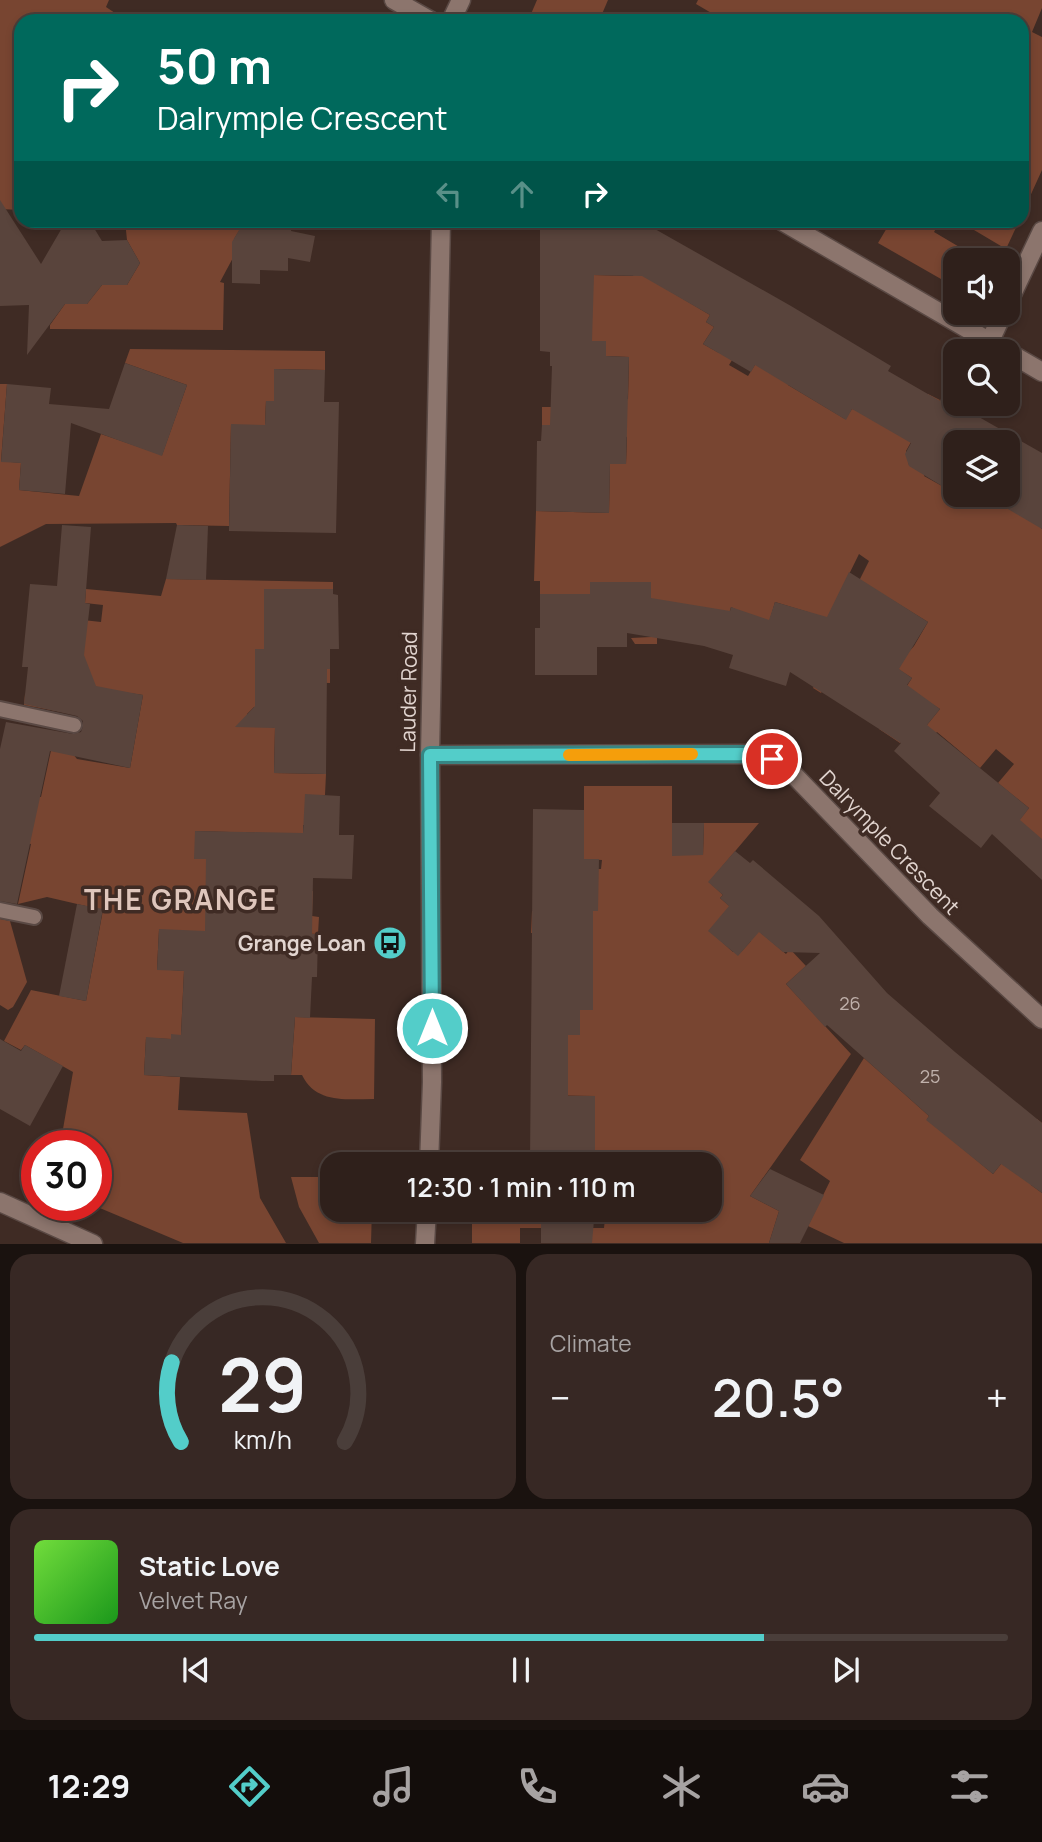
<!DOCTYPE html>
<meta charset="utf-8">
<style>
body{margin:0;font-family:Manrope,sans-serif;background:#372824;color:#f1f3f6;height:100vh;display:flex;flex-direction:column;font-size:26px;white-space:nowrap}
*{box-sizing:border-box;margin:0}
p{font-size:23px;color:#a7a3a3}
.icon{flex:none;width:38px;height:38px;fill:none;stroke:currentColor;stroke-width:2;stroke-linecap:round;stroke-linejoin:round}
.map{position:relative;height:1244px;overflow:hidden}
.drawer{display:flex;flex-direction:column;gap:10px;padding:10px;background:#1a120f;flex:1}
.drawer>*{flex:none}
.banner{position:absolute;left:14px;top:14px;width:1015px;height:214px;border-radius:21px;box-shadow:0 4px 10px #0003,0 0 0 2px #4a3e3a;background:#00695c;color:#fff;overflow:hidden}
.fabs{position:absolute;left:943px;top:248px;display:grid;gap:14px}
.fabs a{display:grid;place-items:center;width:77px;height:77px;border-radius:14px;background:#2f201b;box-shadow:0 4px 10px #0003,0 0 0 2px #4a3e3a;font-size:35px}
.speed{position:absolute;left:21px;top:1130px;display:flex;gap:14px;font-size:35px;font-weight:700;text-align:center}
.speed>*{display:grid;place-content:center;width:91px;height:91px;border-radius:50%;background:#2f201b;box-shadow:0 4px 10px #0003,0 0 0 2px #4a3e3a;line-height:1}
.speed .limit{border:10px solid #d22;background:#fff;color:#111}
.pin{position:absolute;display:grid;place-items:center;width:60px;height:60px;color:#fff;margin:-30px;border:4px solid #fff;border-radius:50%;box-shadow:0 2px 7px #0007}
.me{position:absolute;width:77px;margin:-38px;rotate:0deg;stroke-linejoin:round;filter:drop-shadow(0 0 5px #0008)}
.turn{display:flex;align-items:center;gap:24px;height:147px;padding:0 28px;font-size:32px}
.turn .icon{width:91px;height:91px;stroke-width:2.5}
.turn b{display:block;font-size:49px;line-height:60px}
.lanes{display:flex;align-items:center;height:66px;padding:0 28px;background:#0003;justify-content:center;gap:35px;direction:ltr}
.lanes .off{opacity:.35}
.big{font-size:52px;font-weight:600;line-height:1.1}
.drawer .card{flex:1;display:flex;flex-direction:column;justify-content:center;gap:10px;min-width:0;padding:0 24px;border-radius:21px;background:#372824}
.drawer .dial{align-items:center;gap:0}
.dial svg{height:182px;overflow:visible;fill:none;stroke:#4a3e3a;stroke-width:7;stroke-linecap:round;text-anchor:middle}
.dial text{fill:#f1f3f6;stroke:none}
.song{display:flex;align-items:center;gap:21px}
.cover{width:84px;height:84px;border-radius:10px;background:linear-gradient(135deg,hsl(100 70% 55%),hsl(120 70% 35%))}
.played{height:7px;border-radius:4px;background:linear-gradient(90deg,#53cdc9 75%,#4a3e3a 75%)}
.keys{display:flex;justify-content:space-around;direction:ltr}
.heat{display:flex;justify-content:space-between;align-items:center;font-size:38px;direction:ltr}
.drawer .tiles{flex:1;display:grid;gap:10px;grid-template-columns:1fr 1fr}
.card:last-child{grid-column:span 2}
.trip{position:absolute;left:320px;top:1152px;width:402px;height:70px;border-radius:21px;background:#2f201b;box-shadow:0 4px 10px #0003,0 0 0 2px #4a3e3a;font-weight:600;line-height:70px;text-align:center}
.menu{display:flex;height:112px;justify-content:space-around;align-items:center;background:#130d0b;color:#a7a3a3}
.menu .icon{width:49px;height:49px}
.menu .active{color:#53cdc9}
.menu b{font-size:32px;color:#f1f3f6}
.map>svg:first-child{display:block}
</style>
<div class="map">
<svg width="1042" height="1244" viewBox="0 0 1042 1244">
<rect width="100%" height="100%" fill="#3f2b24"/>
<!-- garden -->
<g fill="#784531">
<path d="M0,0H109L106,7L127,21H21V210L0,209Z"/>
<path d="M537,0H608L599,21H528Z"/>
<path d="M698,0H1042V8L1032,32L1042,37V170L1022,214V21H831L827,19L826,21H725L696,4Z"/>
<path d="M125,221H245L234,239L242,241L220,282L224,283L223,330L50,329V325L65,304H87L102,285H127L140,263L127,240Z"/>
<path d="M891,221H940L934,232L983,261H956L955,287L878,243Z"/>
<path d="M980,221V220L1019,221L1006,249L974,230Z"/>
<path d="M636,271L710,315L706,322L714,327L703,344L719,353L742,344L729,365L748,376L777,330L788,385L845,419L852,409L912,422L928,394L940,400L929,419L925,417L906,451L909,465L919,471H926L924,476L942,486L951,471L955,474L956,495H1008L1042,529V839H1004L1029,808L998,783L1014,764L996,749L980,768L937,732L931,738L922,731L940,709L932,704L900,743L879,729L912,678L895,667L914,646L928,622L889,598L854,641L821,693L813,688L841,633L859,581L869,561L859,554L825,623L808,612L775,602L768,626L731,607L718,649L657,633V644H635L631,638L651,637V582L590,603L540,594V581H534L536,511L609,513L610,464H626L627,437L560,426L542,425V407H587L628,399L629,357L606,356V341H591L593,275L633,276Z"/>
<path d="M130,349L325,351V370L274,369V401H266L265,425H231L229,526L177,525L176,523L46,524L0,547V384H7L1,461L21,463L19,490L79,496L101,434L162,455L187,385L125,363Z"/>
<path d="M166,579L333,582V589H264V649L255,669H330V683L276,682L275,707H254L247,714V721L275,728L274,773L326,774L325,795H313L311,825H303V834L195,831V859H206L295,890L313,891L312,916L319,917L318,934L260,932L258,974L159,930L157,969L184,971L181,1035H172L171,1039L146,1038L144,1075L180,1077L178,1110L247,1113L260,1198L286,1243H183L95,1206L96,1146H60L73,1072L25,1045L21,1050L4,1041L31,990L86,1001L103,910L47,897L18,904L31,844L24,842L34,796L41,797L55,732L77,759L130,768L143,695L101,689L67,713L24,705L25,694L82,667L83,620L101,622L103,605L85,603L86,589L161,596Z"/>
<path d="M584,786H672V855H703L704,823H759L709,882L723,895L720,898L734,910L713,934L733,952H741L751,941L750,932L754,927L786,954L790,949L806,966L786,984L851,1054L750,1196L779,1211L769,1243H592V1228H604L606,1209H710V1164H534V1161H595V1096L534,1095L533,1069H568V1035L580,1034V1010L592,933H531L532,911H598V889L591,869H601L602,860L584,859Z"/>
<path d="M0,919L10,921L27,982L13,1007L8,1010L0,1005Z"/>
<path d="M295,1017L375,1019L374,1099C347,1099 316,1104 302,1075H291Z"/>
<path d="M864,1058L929,1116L927,1119L993,1174L1037,1119L1042,1123V1145L1031,1185L1042,1193V1243H844L808,1226L830,1181L800,1160Z"/>
<path d="M291,1177H332V1209H372L371,1243H319L299,1207Z"/>
<path d="M472,1209H541V1228H520V1243H472Z"/>
</g>
<!-- building -->
<g fill="#59443c">
<path d="M0,200L41,264L66,221L76,220H89L102,241L127,240L140,263L127,285H102L87,304H65L27,355L29,305L0,306Z"/>
<path d="M245,220H292L291,231L315,236L310,262L288,258V271L260,270V284L232,283V242Z"/>
<path d="M540,220H639L791,306L891,366L888,371L940,401L942,396L1042,453V529L1008,509V504L993,495H1008V443H956V474L951,471L942,486L909,466L905,454L911,443L852,409L846,420L755,365L751,372L703,344L714,327L706,322L710,315L642,276L594,275L592,341H606V356L629,357L626,464H610L609,513L536,511L537,441H541L542,425H550L552,366H550V352L540,351Z"/>
<path d="M125,363L187,385L162,456L71,423L65,494L19,490L21,463L1,462L7,384L51,388L49,404L109,409Z"/>
<path d="M274,369L325,370L324,402H339L336,533L229,531L231,424L265,425L266,401H274Z"/>
<path d="M62,525L91,527L85,603L90,604L84,655L96,686L143,695L130,768L50,751L17,904L0,901V749L6,722L73,734L81,732L83,726V721L77,716L24,704L28,667H22L30,584L57,586Z"/>
<path d="M177,525L208,526L206,580L166,579Z"/>
<path d="M849,572L928,622L899,669L912,678L907,685L940,709L927,725L1029,808L1020,820L1042,839V880L992,834L981,848L929,806L940,793L894,751L901,743L790,672L786,686L729,668L733,655L704,646L627,633V647H597V675H535V628H540V594H590V582H651V598L730,611L731,607L769,620L775,602L827,617Z"/>
<path d="M264,589H333V594L338,595L339,649H330V669H327L326,774L274,773L275,728L235,727L255,706V649H264Z"/>
<path d="M305,794L340,796L339,835H354L352,879L313,878L312,934H318L317,977H312L310,1018L295,1017L291,1075H274V1081H262L144,1075L146,1037L171,1039V1034L181,1035L184,971L157,970L159,929L205,931L206,859H194L195,831L303,833Z"/>
<path d="M533,809L584,810V859H599L598,911H593V1010H580V1035H568V1096H595V1164H540V1161H530Z"/>
<path d="M672,823H704L703,855L672,856Z"/>
<path d="M735,851L750,863L753,860L819,916L887,993L955,1052L1042,1123V1193L1001,1164L993,1174L926,1120L929,1116L827,1025L825,1027L786,984L820,953L783,952L759,932L738,956L708,931L729,906L720,898L723,895L708,882Z"/>
<path d="M77,904L103,909L86,1001L59,996Z"/>
<path d="M0,1039L21,1051L25,1045L63,1066L30,1126L0,1109Z"/>
<path d="M770,1169L824,1195L800,1243H769L779,1211L750,1196Z"/>
<path d="M541,1209H595L592,1243H541Z"/>
</g>
<g fill="none" stroke-linecap="round" stroke-linejoin="round">
<defs>
<g id="lane">
<path d="M0,709L74,725"/>
<path d="M0,910L34,917"/>
</g>
<g id="street">
<path d="M394,0L431,21"/>
<path d="M451,21L461,0"/>
<path d="M780,220L1042,372"/>
<path d="M1008,303L1042,231"/>
<path d="M990,341L1003,313"/>
<path d="M430,755L751,754L772,759L794,775L930,916L1042,1019"/>
<path d="M429,1164L432,1082L430,755L441,220"/>
<path d="M0,1202L93,1244"/>
<path d="M425,1244L427,1209"/>
</g>
</defs>
<!-- lane casing -->
<use href="#lane" stroke="#5a4944" stroke-width="18"/>
<!-- street casing -->
<use href="#street" stroke="#5a4944" stroke-width="21"/>
<!-- lane -->
<use href="#lane" stroke="#8c756d" stroke-width="14"/>
<!-- street -->
<use href="#street" stroke="#8c756d" stroke-width="18"/>
</g>
<g fill="none" stroke-linecap="round" stroke-linejoin="round">
<defs>
<path id="route" d="M432,1028L430,755L751,754L772,759"/>
</defs>
<!-- route casing -->
<use href="#route" stroke="#368583" stroke-width="18"/>
<!-- route -->
<use href="#route" stroke="#53cdc9" stroke-width="12"/>
<!-- slow -->
<path stroke="#f59e0b" stroke-width="12" d="M569,755L692,754"/>
</g>
<!-- icons -->
<defs>
<symbol id="bus-disc" viewBox="-11 -11 22 22"><circle r="9.5" fill="#53cdc9" stroke="#3f2b24"/><path d="M-5-6H5V4H4V6H2V4H-2V6H-4V4H-5ZM-3.5-4V0h7V-4ZM-3.5 1.2v1.5H-2V1.2ZM2 1.2v1.5H3.5V1.2Z" fill="#111"/></symbol>
</defs>
<g fill-rule="evenodd">
<use href="#bus-disc" x="371" y="924" width="38" height="38"/>
</g>
<g text-anchor="middle" dominant-baseline="central" stroke-width="7" stroke-linejoin="round" paint-order="stroke">
<!-- number labels -->
<g font-size="18" fill="#c0b1ab">
<text x="850" y="1003">26</text>
<text x="930" y="1076">25</text>
</g>
<!-- street labels -->
<g font-size="21" fill="#e2d5d0" stroke="#3f2b24">
<text transform="translate(408 692) rotate(-89)">Lauder Road</text>
<text transform="translate(890 842) rotate(46)">Dalrymple Crescent</text>
</g>
<!-- poi labels -->
<g font-size="21" font-weight="bold" fill="#e2d5d0" stroke="#3f2b24" text-anchor="end">
<text x="366" y="943">Grange Loan</text>
</g>
<!-- district labels -->
<g font-size="28" font-weight="bold" letter-spacing="2" fill="#dfc6bc" stroke="#3f2b24">
<text x="181" y="899">THE GRANGE</text>
</g>
</g>
</svg>
<div class="fabs">
<a><svg class="icon" aria-label="sound" viewBox="0 0 24 24"><path d="M4 9h4l5-4v14l-5-4H4zM17 9q2 3 0 6"/></svg></a>
<a><svg class="icon" aria-label="search" viewBox="0 0 24 24"><circle cx="10" cy="10" r="6"/><path d="M15 15l6 6"/></svg></a>
<a><svg class="icon" aria-label="layers" viewBox="0 0 24 24"><path d="M12 4l9 5-9 5-9-5zM3 14l9 5 9-5"/></svg></a>
</div>
<div class="speed"><div class="limit">30</div></div>
<div class="pin" style="left:772px;top:759px;background:#d93025"><svg class="icon" aria-label="arrive" viewBox="0 0 24 24"><path d="M6 21V4h12l-3 4 3 4H6"/></svg></div>
<svg class="me" style="left:432px;top:1028px" viewBox="-20 -20 40 40"><circle r="17" fill="#53cdc9" stroke="#fff" stroke-width="3"/><path d="M0-11L8 9 0 5-8 9z" fill="#fff"/></svg>
<div class="trip">12:30 · 1 min · 110 m</div>
<div class="banner">
<div class="turn"><svg class="icon" aria-label="right" viewBox="0 0 24 24"><path d="M7 20v-9h11M14 6l5 5-5 5"/></svg><div><b>50 m</b>Dalrymple Crescent</div></div>
<div class="lanes"><svg class="icon off" aria-label="left" viewBox="0 0 24 24"><path d="M17 20v-9H6M10 6l-5 5 5 5"/></svg><svg class="icon off" aria-label="ahead" viewBox="0 0 24 24"><path d="M12 20V5M6 11l6-6 6 6"/></svg><svg class="icon" aria-label="right" viewBox="0 0 24 24"><path d="M7 20v-9h11M14 6l5 5-5 5"/></svg></div>
</div>
</div>
<section class="drawer">
<div class="tiles">
<div class="card dial"><svg viewBox="0 0 100 80">
<path d="M14 69A42 42 0 1 1 86 69"/>
<path d="M14 69A42 42 0 0 1 10 34" stroke="#53cdc9"/>
<text x="50" y="56" font-size="32" font-weight="700">29</text>
<text x="50" y="72" font-size="11">km/h</text>
</svg></div>
<div class="card"><p>Climate</p>
<div class="heat"><a>−</a><b class="big">20.5°</b><a>+</a></div>
</div>
<div class="card">
<div class="song"><i class="cover"></i><div><b>Static Love</b><p>Velvet Ray</p></div></div>
<div class="played"></div>
<div class="keys"><svg class="icon" aria-label="previous" viewBox="0 0 24 24"><path d="M18 5L8 12l10 7zM5 5v14"/></svg><svg class="icon" aria-label="pause" viewBox="0 0 24 24"><path d="M8 5v14M16 5v14"/></svg><svg class="icon" aria-label="next" viewBox="0 0 24 24"><path d="M6 5l10 7-10 7zM19 5v14"/></svg></div>
</div>
</div>
</section>
<nav class="menu">
<b>12:29</b>
<svg class="icon active" aria-label="directions" viewBox="0 0 24 24"><path d="M12 3l9 9-9 9-9-9zM9 14v-3h6M13 9l2 2-2 2"/></svg>
<svg class="icon" aria-label="music" viewBox="0 0 24 24"><path d="M9 18V5l10-2v13"/><circle cx="6" cy="18" r="3"/><circle cx="16" cy="16" r="3"/></svg>
<svg class="icon" aria-label="phone" viewBox="0 0 24 24"><path d="M5 4h4l2 5-3 2q2 4 5 5l2-3 5 2v4C11 20 4 13 5 4z"/></svg>
<svg class="icon" aria-label="climate" viewBox="0 0 24 24"><path d="M12 3v18M4 7l16 10M4 17L20 7"/></svg>
<svg class="icon" aria-label="car" viewBox="0 0 24 24"><path d="M5 17H2v-5l4-1 3-4h7l3 4 3 1v5h-3M9 17h6M6 11h13"/><circle cx="7" cy="17" r="2"/><circle cx="17" cy="17" r="2"/></svg>
<svg class="icon" aria-label="filters" viewBox="0 0 24 24"><path d="M4 7h16M4 17h16"/><circle cx="9" cy="7" r="2"/><circle cx="15" cy="17" r="2"/></svg>
</nav>
